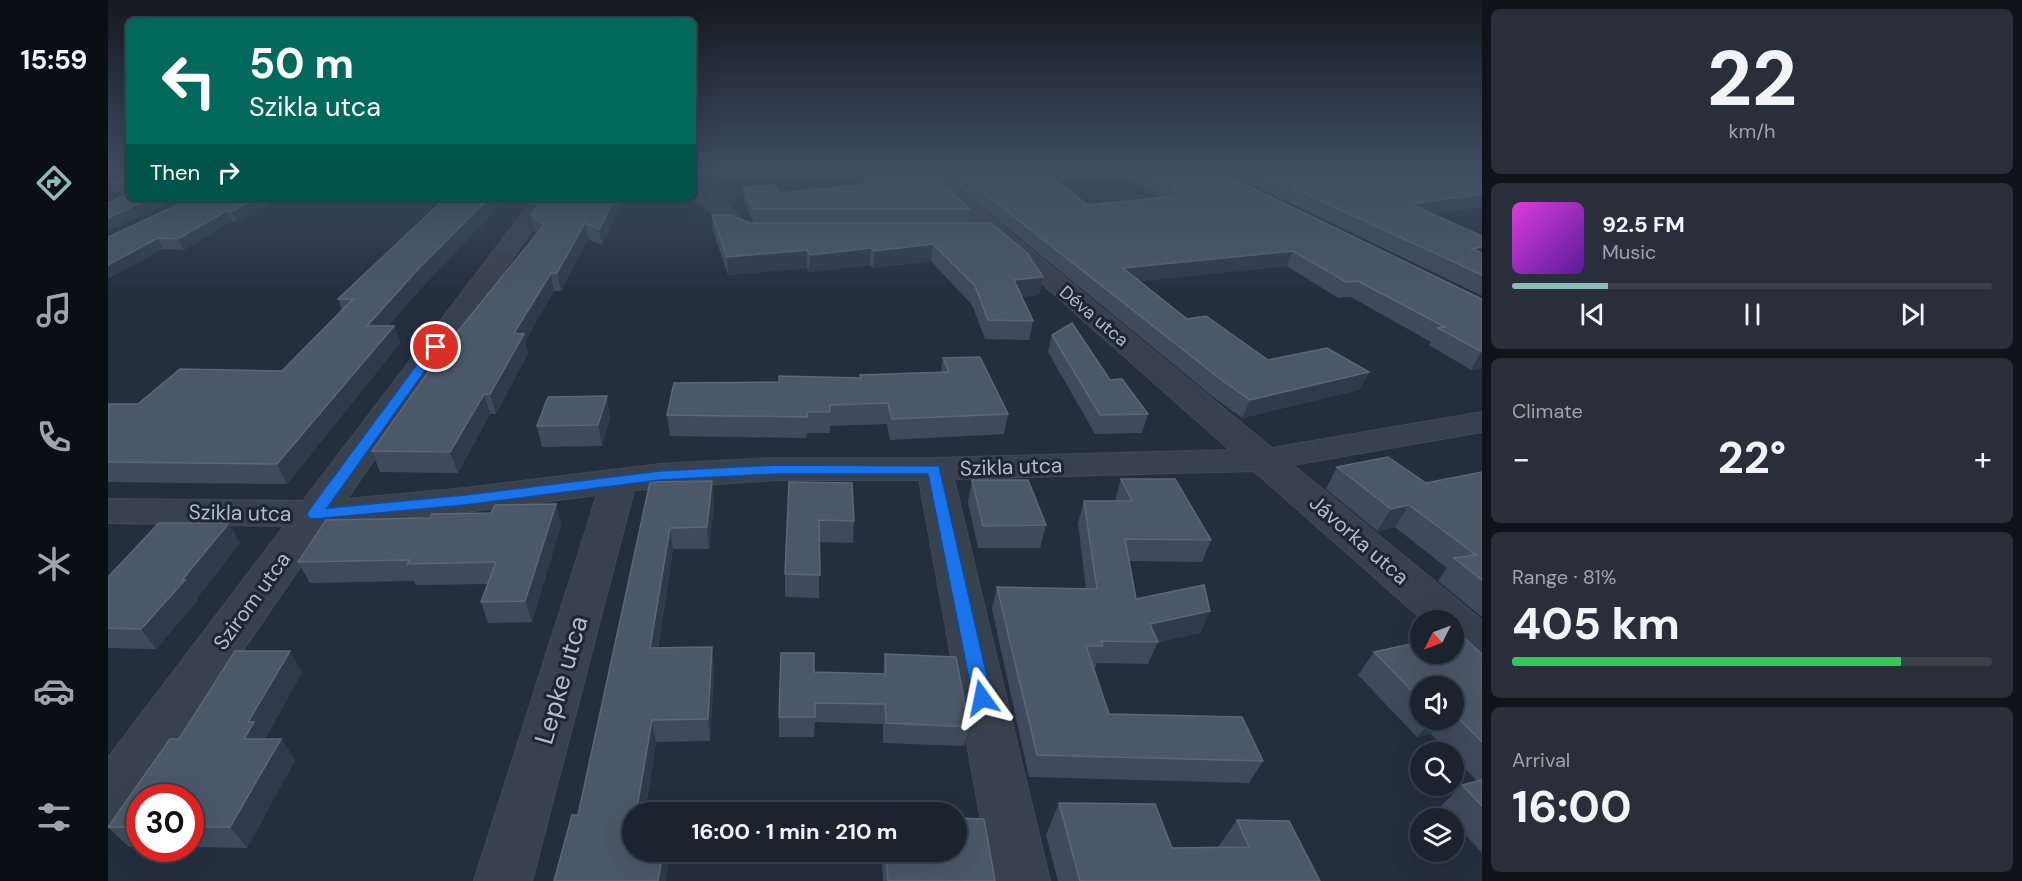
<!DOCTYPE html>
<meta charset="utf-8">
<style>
body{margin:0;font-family:"DM Sans",sans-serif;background:#282f3a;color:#f1f3f6;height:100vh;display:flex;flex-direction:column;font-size:22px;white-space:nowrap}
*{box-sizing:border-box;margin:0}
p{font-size:20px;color:#a0a4aa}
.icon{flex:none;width:33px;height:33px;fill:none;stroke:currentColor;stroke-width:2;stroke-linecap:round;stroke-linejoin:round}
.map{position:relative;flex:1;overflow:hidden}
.sheet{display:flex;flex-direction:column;gap:9px;padding:9px;background:#0f1319;width:540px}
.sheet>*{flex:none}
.guide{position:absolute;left:18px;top:18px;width:570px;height:183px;border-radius:9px;box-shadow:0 6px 24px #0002,0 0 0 2px #39404a;background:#00695c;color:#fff;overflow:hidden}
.needle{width:39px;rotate:228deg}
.tools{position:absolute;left:1302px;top:610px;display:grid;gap:12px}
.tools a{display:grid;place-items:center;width:54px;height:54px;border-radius:50%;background:#1b232e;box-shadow:0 6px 24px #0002,0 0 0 2px #39404a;font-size:30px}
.speed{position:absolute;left:18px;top:784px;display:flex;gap:12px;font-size:30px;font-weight:700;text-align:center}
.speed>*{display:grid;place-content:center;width:78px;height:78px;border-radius:50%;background:#1b232e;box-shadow:0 6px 24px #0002,0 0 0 2px #39404a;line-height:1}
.speed .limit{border:9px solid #d22;background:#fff;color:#111}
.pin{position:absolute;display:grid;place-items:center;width:51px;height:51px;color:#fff;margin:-26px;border:3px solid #fff;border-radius:50%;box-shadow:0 2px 6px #0007}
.me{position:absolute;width:66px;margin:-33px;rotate:348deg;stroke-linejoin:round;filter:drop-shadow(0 0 4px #0008)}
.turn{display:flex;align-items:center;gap:21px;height:126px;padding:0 24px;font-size:27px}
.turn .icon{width:78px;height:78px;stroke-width:2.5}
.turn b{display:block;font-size:42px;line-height:51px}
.then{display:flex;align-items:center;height:57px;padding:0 24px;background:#0003;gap:12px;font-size:22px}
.big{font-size:45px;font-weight:700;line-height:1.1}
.sheet .widget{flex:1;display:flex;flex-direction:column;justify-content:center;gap:9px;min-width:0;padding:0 21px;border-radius:9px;background:#282f3a}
.sheet .dial{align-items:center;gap:0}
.dial b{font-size:78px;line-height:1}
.song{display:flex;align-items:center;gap:18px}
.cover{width:72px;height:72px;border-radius:9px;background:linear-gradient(135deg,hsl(300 70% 55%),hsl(270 70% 35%))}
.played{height:6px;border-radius:3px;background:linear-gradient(90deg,#8bbbb9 20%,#39404a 20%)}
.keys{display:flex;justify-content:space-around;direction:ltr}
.heat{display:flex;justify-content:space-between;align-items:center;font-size:33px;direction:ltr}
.charge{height:9px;border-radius:4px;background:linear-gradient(90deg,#34c759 81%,#39404a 0)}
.trip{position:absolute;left:514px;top:802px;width:345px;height:60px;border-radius:30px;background:#1b232e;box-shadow:0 6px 24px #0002,0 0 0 2px #39404a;font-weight:700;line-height:60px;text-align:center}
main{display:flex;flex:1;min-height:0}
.tabs{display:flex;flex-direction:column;width:108px;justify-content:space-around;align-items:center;background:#0b0e12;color:#a0a4aa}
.tabs .icon{width:42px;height:42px}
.tabs .active{color:#8bbbb9}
.tabs b{font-size:27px;color:#f1f3f6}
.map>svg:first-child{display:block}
</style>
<main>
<nav class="tabs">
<b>15:59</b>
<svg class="icon active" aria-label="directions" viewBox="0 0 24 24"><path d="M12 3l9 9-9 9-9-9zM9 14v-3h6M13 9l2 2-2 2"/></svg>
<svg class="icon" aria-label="music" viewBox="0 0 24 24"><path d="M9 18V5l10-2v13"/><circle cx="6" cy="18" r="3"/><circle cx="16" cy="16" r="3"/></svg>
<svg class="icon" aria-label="phone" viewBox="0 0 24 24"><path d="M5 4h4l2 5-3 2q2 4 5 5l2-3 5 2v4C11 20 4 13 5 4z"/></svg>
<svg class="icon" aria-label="climate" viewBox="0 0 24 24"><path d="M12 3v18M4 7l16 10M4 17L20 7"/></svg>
<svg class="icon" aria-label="car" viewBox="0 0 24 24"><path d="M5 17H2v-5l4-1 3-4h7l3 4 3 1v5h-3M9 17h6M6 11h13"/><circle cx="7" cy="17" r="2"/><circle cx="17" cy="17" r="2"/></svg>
<svg class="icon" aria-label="filters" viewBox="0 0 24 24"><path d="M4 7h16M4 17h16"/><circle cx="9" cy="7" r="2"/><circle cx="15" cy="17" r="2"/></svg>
</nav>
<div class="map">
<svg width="1374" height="881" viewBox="0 0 1374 881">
<rect width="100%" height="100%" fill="#242f3e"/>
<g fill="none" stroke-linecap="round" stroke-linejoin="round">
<defs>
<g id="street">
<path d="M807,171H827L1164,448L1374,412V432L1185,465L1374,620V664L1358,659L1346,647V621H1316L1146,471L846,479L942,881H884L811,480H668L526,490L424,881H366L489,495L357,512L221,525L19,819L0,827V758L176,526L0,523V499L195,501L426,198H446L239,499L357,488L552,464L668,458H826L1122,450Z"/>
<path d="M585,188L610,196L637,222L665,227L668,232L665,237C617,248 615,207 578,198H585Z"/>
</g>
</defs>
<!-- street casing -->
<use href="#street" stroke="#414a57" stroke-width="2"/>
<!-- street -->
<use href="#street" fill="#38414e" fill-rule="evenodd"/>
</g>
<!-- wall -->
<g fill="#3f4b5c" fill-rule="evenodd">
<path d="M786,171H820L862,209L860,223H646L636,201L635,188L672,193L755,185L756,178L786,176Z"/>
<path d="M830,171H935L980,205L1053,197L1007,171H1110L1374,299V368L1363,370L1321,345L1323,342L1243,297L1230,298L1179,266L1032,281L1079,319L1160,360L1261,372L1251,390L1134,418L1104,396Z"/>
<path d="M1122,171H1374L1324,214L1374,236V296L1121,173Z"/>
<path d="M21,175V198H69L0,231V203L20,193H7L2,183Z"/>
<path d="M170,198L129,221H123L76,250L55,249L0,237Z"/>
<path d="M435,198H516L494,245L480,239L453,291H446L417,341L420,353L388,414H382L350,473L272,472L264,451L330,359L329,357L430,233L426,231L423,215Z"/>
<path d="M604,215L643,223H883L935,277L931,295L914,297L925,321L921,340L877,339L864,305L823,261L765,268L762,265L701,272L699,268L620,275L605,231Z"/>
<path d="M382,216L317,284L280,326H286L292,343L179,484L0,482V404H30L174,371L234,310L230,299Z"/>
<path d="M944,335L1002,380L1040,414L1034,433L987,434L940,352Z"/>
<path d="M835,358L900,414L896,434L782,440L779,424L722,426V433H699L698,438L562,436L559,415L671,382L752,378V375L833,372Z"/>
<path d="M502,417L494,446L434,447L429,426Z"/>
<path d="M1229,467L1318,483L1374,472V617L1330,581L1339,568L1287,527L1269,531L1218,489Z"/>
<path d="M1013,479L1103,540L1094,562L1021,561L1028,599L1102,611L1092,633L1050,642L1040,664L989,663L987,668H985L1001,714L1155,761L1141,783L921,777L884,609L889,587L978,589L970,523L976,501H1007Z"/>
<path d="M864,480L938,525L932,548H870L860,502Z"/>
<path d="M604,481L606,502L601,549H565L550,648L606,669L602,741L548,742L537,813H525L562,852L558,881H446L470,815L542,482Z"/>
<path d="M681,482L746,521L745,543L711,542V598L677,597V574Z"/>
<path d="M448,504L453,525L424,622L380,623L373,602L380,584L308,585L306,581L202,583L190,562L322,518L383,513Z"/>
<path d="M132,543L89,598L90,600L48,649L0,648V577Z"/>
<path d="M1266,652L1374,654V853L1346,822V819H1343L1332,807L1354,785L1369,781L1346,757V753H1342L1323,734L1309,737L1250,675ZM1312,687H1346V720H1312Z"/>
<path d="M777,654L861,727L856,746L775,743V724L707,722L706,737H671V717L706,672L775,674Z"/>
<path d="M194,672L157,739H173L187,760L139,848L82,847V798H32V847H21L0,827L71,739Z"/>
<path d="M951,803L1064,848L1110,847L1129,820L1212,881H950L938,835Z"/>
<path d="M773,852H849L887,881H775Z"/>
</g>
<!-- shaded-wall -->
<g fill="#2f3b4b">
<path d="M1374,194V207L1295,218L1302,204Z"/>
<path d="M44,198H69L0,231V218Z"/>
<path d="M149,198H170L129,221L124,211Z"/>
<path d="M381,198H395L382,216L317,284L265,343L259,326L312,267Z"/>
<path d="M507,198H516L494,245L491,229Z"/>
<path d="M118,211L123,221L76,250L70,239Z"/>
<path d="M477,223L480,239L453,291L449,273Z"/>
<path d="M50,238L55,249L0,279V265Z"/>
<path d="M825,244L823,261L765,268L766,251Z"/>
<path d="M1374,247V261L1364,249Z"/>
<path d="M763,248L762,265L701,272L702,255Z"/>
<path d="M699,250V268L620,275L619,257Z"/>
<path d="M1185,251L1179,266L1011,284L1015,268Z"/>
<path d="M443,273L446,291L417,341L420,353L388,414L382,394L406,333Z"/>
<path d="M935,277L931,295L903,298L906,280Z"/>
<path d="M286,326L292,343L179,484L169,464Z"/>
<path d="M1373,352H1374V368L1363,370Z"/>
<path d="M1261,372L1251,390L1134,418L1142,400Z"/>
<path d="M376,394L382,414L350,473L342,452Z"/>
<path d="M499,396L502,417L494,446L490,425Z"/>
<path d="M604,481L606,502L601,549L599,527Z"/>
<path d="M448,504L453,525L424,622L417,601Z"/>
<path d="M1301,505L1287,527L1269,531L1283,509Z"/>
<path d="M121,523L132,543L89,598L90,600L48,649L33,629Z"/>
<path d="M562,528L565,549L546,670L542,648Z"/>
<path d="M1102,611L1092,633L1050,642L1042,624Z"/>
<path d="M604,647L606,669L602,741L600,719Z"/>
<path d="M182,651L194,672L157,739L161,743L136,739L140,722Z"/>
<path d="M544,720L548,742L537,813H528Z"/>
<path d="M1324,720H1335L1323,734L1309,737Z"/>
<path d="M173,739L187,760L139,848L122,827Z"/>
<path d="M555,852H562L558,881H550Z"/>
</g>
<!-- building -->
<g fill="#4b5868" stroke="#5c6777" stroke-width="1.5">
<path d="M788,171H820L862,209H646L635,188L667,185L672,193L757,185L755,184L760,183L756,178L788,176Z"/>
<path d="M848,171H935L980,205L1078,195L1033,171H1110L1374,299V352L1330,328L1337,327L1250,281L1238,282L1185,251L1015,268L1079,319L1098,316L1160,360L1219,348L1261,372L1142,400L1111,378Z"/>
<path d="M1148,171H1374V194L1302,204L1374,236V247L1364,249L1374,253V275Z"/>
<path d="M21,175V184L2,183Z"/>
<path d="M21,193V198H44L0,218V203Z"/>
<path d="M84,198H149L124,211H118L70,239L50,238L0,265V237Z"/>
<path d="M339,198H381L312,267L259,326H286L169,464L0,462V404H30L72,369L174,371L245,299H230L332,203H334Z"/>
<path d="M435,198H507L491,229L477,223L449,273H443L406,333L416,334L382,394H376L342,452L264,451L331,357H329L436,225L423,215Z"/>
<path d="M604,215H621L643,223H883L919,253L935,277L906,280L925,321L880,320L867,286L825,244L766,251L763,248L702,255L699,250L619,257Z"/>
<path d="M964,323L1002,380L1014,379L1040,414L992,415L944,335Z"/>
<path d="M872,357L900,414L784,419L780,403L722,405V412H699V417L559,415L566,383L671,382V376L753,378L752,375L841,372L835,358Z"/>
<path d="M499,396L490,425L429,426L440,397Z"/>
<path d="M1280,457L1318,483L1374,472V580L1346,558L1368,555L1301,505L1283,509L1229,467Z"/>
<path d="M1013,479H1067L1103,540L1017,539L1028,599L1096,585L1102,611L1042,624L1050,642L993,641L995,646H978L1001,714L1134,717L1155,761L929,755L889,587L989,589L976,501H1024Z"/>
<path d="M864,480H920L938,525L875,526Z"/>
<path d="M604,481L599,527L562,528L542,648L604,647L600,719L544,720L528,813H525V852H555L550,881H446L464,815H470L542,482Z"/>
<path d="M681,482L744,483L746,521L711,520L712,575L677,574Z"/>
<path d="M448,504L417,601L373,602L388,562L299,564L302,560L190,562L218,520L322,518L324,514L383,513L387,505Z"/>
<path d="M51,523H121L74,580H77L33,629L0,628V577Z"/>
<path d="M1352,634L1374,654V742L1346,714V687H1312V699L1266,652L1312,642V654H1346V635Z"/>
<path d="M127,651H182L140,722H146L136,739H173L122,827H82V798H32V827H0L62,739H71Z"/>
<path d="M673,653H706V672L778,674L777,654L848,657L861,727L778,723L777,704L707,703V717H671Z"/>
<path d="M1374,780V806L1354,785Z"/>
<path d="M951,803L1047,804L1064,848L1141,847L1129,820L1181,821L1212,881H972Z"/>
<path d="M849,818L876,819L887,881H780L778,852H849Z"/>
</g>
<!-- sky -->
<linearGradient id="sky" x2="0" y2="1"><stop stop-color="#141a22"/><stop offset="0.58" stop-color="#3f4d63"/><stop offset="1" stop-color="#3f4d63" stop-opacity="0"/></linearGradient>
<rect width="1374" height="294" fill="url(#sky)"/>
<!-- route -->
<path fill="#1a73e8" stroke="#114b97" stroke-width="1.5" d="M328,343L334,347L219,508L357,495L552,471L668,465L831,466L884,698L881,704L874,707L868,704L865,698L820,474H668L552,480L357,505L206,519L201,518L199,514L201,510L324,344Z"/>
<g text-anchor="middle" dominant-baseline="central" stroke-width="6" stroke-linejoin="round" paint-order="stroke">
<!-- far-street labels -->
<g font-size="18" fill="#b4bcc9" stroke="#1d2633">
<text transform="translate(986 316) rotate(40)">Déva utca</text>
</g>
<!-- street labels -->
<g font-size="21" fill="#b4bcc9" stroke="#1d2633">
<text transform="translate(903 467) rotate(-2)">Szikla utca</text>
<text transform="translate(132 513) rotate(1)">Szikla utca</text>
<text transform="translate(1251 540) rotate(41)">Jávorka utca</text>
<text transform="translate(144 601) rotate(-54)">Szirom utca</text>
</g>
<!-- near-street labels -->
<g font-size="26" fill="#b4bcc9" stroke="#1d2633">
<text transform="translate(453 680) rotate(-74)">Lepke utca</text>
</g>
</g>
</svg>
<div class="tools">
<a><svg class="needle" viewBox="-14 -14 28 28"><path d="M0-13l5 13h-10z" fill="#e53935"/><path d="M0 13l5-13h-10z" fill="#a0a4aa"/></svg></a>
<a><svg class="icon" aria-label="sound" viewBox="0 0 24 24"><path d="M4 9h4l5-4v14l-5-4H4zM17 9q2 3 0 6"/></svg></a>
<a><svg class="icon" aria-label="search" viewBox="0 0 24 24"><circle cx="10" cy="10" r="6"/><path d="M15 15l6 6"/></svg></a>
<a><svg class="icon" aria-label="layers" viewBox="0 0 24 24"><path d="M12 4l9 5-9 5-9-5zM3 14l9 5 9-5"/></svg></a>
</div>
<div class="speed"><div class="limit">30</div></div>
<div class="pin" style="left:328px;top:347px;background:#d93025"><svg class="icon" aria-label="arrive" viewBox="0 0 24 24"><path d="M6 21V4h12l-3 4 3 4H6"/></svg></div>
<svg class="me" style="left:874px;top:698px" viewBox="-20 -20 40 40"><path d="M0-17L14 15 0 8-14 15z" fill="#1a73e8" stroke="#fff" stroke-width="4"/></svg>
<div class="trip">16:00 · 1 min · 210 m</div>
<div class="guide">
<div class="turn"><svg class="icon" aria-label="left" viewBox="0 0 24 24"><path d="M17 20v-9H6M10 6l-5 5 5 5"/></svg><div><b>50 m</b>Szikla utca</div></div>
<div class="then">Then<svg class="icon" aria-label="right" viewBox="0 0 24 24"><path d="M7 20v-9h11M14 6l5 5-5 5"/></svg></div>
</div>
</div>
<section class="sheet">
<div class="widget dial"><b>22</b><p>km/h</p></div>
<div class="widget">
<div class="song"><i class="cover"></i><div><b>92.5 FM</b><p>Music</p></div></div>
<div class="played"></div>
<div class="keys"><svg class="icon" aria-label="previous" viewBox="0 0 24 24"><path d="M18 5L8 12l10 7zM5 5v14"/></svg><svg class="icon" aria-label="pause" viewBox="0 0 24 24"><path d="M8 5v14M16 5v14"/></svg><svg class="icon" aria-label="next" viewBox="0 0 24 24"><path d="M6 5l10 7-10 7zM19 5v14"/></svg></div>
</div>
<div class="widget"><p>Climate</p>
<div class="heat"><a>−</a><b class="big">22°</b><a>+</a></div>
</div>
<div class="widget"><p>Range · 81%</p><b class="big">405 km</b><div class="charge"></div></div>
<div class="widget"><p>Arrival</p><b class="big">16:00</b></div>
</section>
</main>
